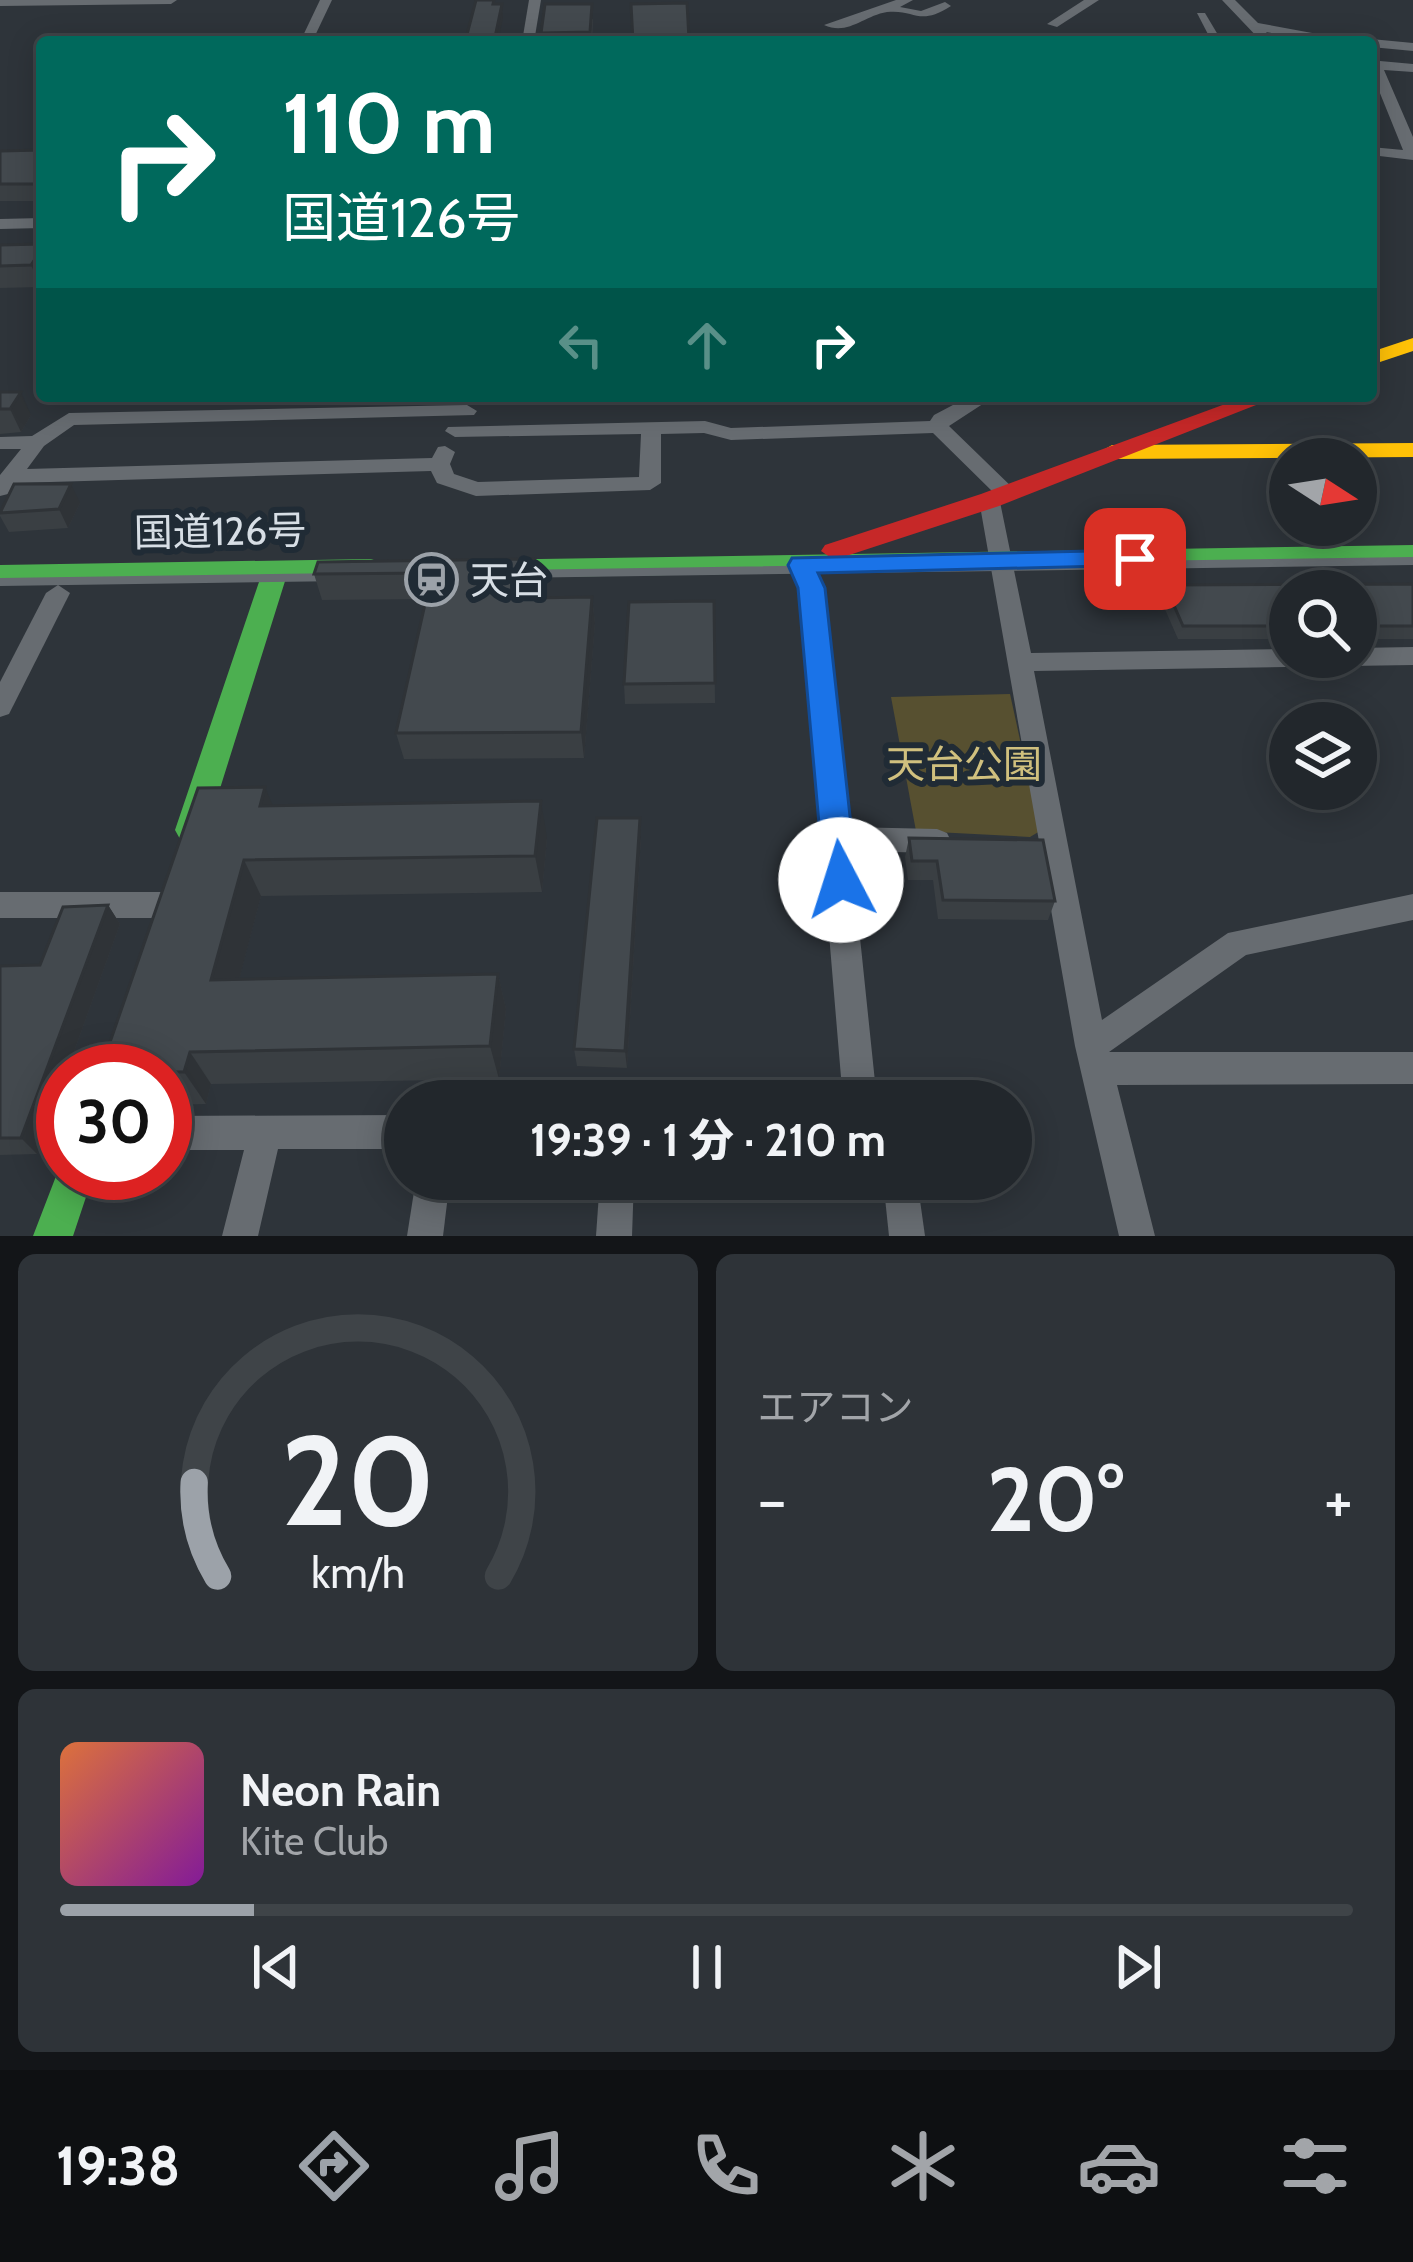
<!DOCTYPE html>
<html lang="ja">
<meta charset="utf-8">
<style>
body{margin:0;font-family:Cabin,"Noto Sans JP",sans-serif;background:#2e3338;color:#f1f3f6;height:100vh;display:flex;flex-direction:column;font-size:45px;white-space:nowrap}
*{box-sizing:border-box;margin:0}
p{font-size:39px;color:#a2a5a9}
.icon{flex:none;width:66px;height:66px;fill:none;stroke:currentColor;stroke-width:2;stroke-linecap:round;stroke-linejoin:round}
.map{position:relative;height:1236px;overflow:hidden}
.drawer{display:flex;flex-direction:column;gap:18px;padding:18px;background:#131518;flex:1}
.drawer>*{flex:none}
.top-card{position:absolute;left:36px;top:36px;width:1341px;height:366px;border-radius:12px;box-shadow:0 6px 30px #0003,0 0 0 3px #3f4448;background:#00695c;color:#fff;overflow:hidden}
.needle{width:78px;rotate:102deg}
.controls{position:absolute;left:1269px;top:438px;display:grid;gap:24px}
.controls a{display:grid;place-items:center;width:108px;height:108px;border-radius:50%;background:#22272c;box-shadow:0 6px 30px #0003,0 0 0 3px #3f4448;font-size:60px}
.speed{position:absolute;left:36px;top:1044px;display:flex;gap:24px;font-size:60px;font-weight:700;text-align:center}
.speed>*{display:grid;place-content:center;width:156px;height:156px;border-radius:50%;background:#22272c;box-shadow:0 6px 30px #0003,0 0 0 3px #3f4448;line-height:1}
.speed .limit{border:18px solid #d22;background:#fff;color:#111}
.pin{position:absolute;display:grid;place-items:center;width:102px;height:102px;color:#fff;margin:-51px;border-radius:24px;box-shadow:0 6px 18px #0006}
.me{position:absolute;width:132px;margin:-66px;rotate:355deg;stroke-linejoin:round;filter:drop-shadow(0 0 9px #0008)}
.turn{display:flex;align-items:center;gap:42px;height:252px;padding:0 48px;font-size:54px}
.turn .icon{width:156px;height:156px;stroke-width:2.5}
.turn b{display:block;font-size:84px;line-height:102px}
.lanes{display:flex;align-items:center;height:114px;padding:0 48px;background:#0003;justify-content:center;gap:60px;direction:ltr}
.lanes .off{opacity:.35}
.big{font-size:90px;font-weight:800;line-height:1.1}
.drawer .widget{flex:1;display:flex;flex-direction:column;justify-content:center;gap:18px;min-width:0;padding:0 42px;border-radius:18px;background:#2e3338}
.drawer .dial{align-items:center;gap:0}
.dial svg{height:312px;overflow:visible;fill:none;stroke:#3f4448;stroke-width:7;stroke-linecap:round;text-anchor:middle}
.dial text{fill:#f1f3f6;stroke:none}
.song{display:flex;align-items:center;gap:36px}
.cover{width:144px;height:144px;border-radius:18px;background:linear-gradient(135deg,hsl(20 70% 55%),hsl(290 70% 35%))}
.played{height:12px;border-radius:6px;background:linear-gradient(90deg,#9ca2a9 15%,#3f4448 15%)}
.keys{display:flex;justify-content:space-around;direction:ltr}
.heat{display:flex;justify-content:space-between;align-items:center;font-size:66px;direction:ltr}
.drawer .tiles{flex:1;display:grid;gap:18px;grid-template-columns:1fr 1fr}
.widget:last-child{grid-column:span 2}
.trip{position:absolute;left:384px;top:1080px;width:648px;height:120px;border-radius:60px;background:#22272c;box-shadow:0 6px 30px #0003,0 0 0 3px #3f4448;font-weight:800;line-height:120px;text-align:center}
.menu{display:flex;height:192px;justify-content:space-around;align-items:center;background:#0e1012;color:#a2a5a9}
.menu .icon{width:84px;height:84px}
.menu .on{color:#9ca2a9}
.menu b{font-size:54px;color:#f1f3f6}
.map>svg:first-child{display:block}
</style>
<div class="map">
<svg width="1413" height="1236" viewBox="0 0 1413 1236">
<rect width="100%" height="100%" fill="#2e343a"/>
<!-- green -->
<path fill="#575030" d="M1010,694L1040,831L1030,837L916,831L891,697Z"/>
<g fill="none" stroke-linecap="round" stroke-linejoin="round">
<!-- street -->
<g fill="#676c71" fill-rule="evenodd">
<path d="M0,0H177L171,4L0,6Z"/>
<path d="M320,0H332L312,42H300Z"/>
<path d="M529,0H541L534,42H522Z"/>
<path d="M896,0H913L900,7L921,11L945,2L951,6C918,27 916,9 887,12C863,16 848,36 824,25Z"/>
<path d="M1084,0H1099L1057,27L1047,24Z"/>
<path d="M1222,0H1235L1258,23L1361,42H1330L1266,32L1274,41L1262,42Z"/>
<path d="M1197,13H1205L1221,40H1211Z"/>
<path d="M1371,39L1413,43V51L1371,47V42H1365Z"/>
<path d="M1371,51L1380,61L1413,64V72L1384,70L1413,137V160L1371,155V147L1403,150L1371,71Z"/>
<path d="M42,218V228L0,229V219Z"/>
<path d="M970,396H995L949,426L1017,492L1014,497H999L1031,653L1290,649V657H1356V648L1413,647V665L1034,671L1102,1020L1228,933L1413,894V920L1246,955L1109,1052H1413V1084L1117,1085L1155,1236H1119L1075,1046L979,500L982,495H996L933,433L731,440L704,433L661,434V483L650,490L476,496L437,483L431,471L16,483L8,494L0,496V475L21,449H0V437L32,436L69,413L467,405L477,411L474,415L74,425L44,446L27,469L432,458L438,447L445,446L455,452L450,464L454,474L478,482L639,477L641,434L455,437L445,431L448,427L705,421L731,428L930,421L934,415Z"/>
<path d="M801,557L809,560L824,588L848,827L937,829L947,833L951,841L947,849L937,853L851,851L877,1101H843L800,588L790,565Z"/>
<path d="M58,585L70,593L9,714L0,717V682L46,593Z"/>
<path d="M0,892H163L173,896L178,905L173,914L163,918H0Z"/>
<path d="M405,1115V1149H278L258,1236H222L244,1150H165V1116Z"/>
<path d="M416,1179H450L443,1236H407Z"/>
<path d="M600,1179H634L632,1236H596Z"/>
<path d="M883,1179H917L925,1236H889Z"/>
</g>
<!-- fast -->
<g fill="#4caf50" fill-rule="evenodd">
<path d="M1413,545V563L481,578L468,569L481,560Z"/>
<path d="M371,559L380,562L384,568L380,574L286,578L207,830L202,839L191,843L180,839L175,830L260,579L0,583V565Z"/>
<path d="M63,1158V1173H94L73,1236H33Z"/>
</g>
<!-- slow -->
<g fill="#ffc107" fill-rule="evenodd">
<path d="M1413,338V351L1371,365V352Z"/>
<path d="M1413,443V457L1112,459L1100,452L1112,445Z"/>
</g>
<!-- jam -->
<path fill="#c62828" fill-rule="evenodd" d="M1247,396H1279L999,506L834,560L821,551L825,545L981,494Z"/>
<!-- rail -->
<g stroke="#656b70" stroke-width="8">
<path d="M501,574L1413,561"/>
<path d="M0,582L345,577"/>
</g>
</g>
<!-- wall -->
<g fill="#3a3f43">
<path d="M593,19L592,42H542L541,33Z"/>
<path d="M42,150V201H0V151Z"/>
<path d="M42,244L41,287L0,288V245Z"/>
<path d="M0,392L31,415L21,432L0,434Z"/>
<path d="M857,396H906L905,400L859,401Z"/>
<path d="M80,503L68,528L9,532L0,516V510Z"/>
<path d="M535,559L538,584L537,598L592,597L595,623L584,758L404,759L396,733L426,599L322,600L314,574Z"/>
<path d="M1413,584V639H1356V591H1290V639H1178L1160,598L1165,585Z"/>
<path d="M714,601L715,703L625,704L624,684Z"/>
<path d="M273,805L547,838L542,892L261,896L239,979L498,974L506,1009L499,1079L211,1084L206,1104L165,1105V1071H100Z"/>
<path d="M640,818L641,837L627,1068L577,1066L574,1049Z"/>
<path d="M909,838L1055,901L1048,920L938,919L933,880H908L905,857Z"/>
<path d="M108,905L120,924L67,1071H63L37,1154L0,1155V966L40,965Z"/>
</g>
<!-- shaded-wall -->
<g fill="#2f3337">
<path d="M502,4L503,18L498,42H494Z"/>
<path d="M42,249V285L41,287L31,265Z"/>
<path d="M21,392L31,415L21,432L10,409Z"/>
<path d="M71,484L80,503L68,528L59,509Z"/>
<path d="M535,559L538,584L535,624L531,598Z"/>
<path d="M592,597L595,623L584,758L581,732Z"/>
<path d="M265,787L280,823L260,806Z"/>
<path d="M541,801L547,838L542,892L535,856Z"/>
<path d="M640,818L641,837L627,1068L625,1051Z"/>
<path d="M244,860L261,896L230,1014L211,980Z"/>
<path d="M108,905L120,924L67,1071H63V1081L37,1154L21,1138Z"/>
<path d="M498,974L506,1009L499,1079L490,1046Z"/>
<path d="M190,1052L211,1084L206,1104L184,1072Z"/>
</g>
<!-- building -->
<g fill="#43494e" stroke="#2f3337" stroke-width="3">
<path d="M476,0H494L493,4H502L494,42H465Z"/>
<path d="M687,3L689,39H703V42H633L631,4Z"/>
<path d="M545,4H592L590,32L541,33Z"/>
<path d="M42,150V184H0V151Z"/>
<path d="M42,244V249L31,265L0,266V245Z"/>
<path d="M0,392H21L10,409H0Z"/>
<path d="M14,484H71L59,509L0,513Z"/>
<path d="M535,559L531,598L592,597L581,732L396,733L432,573L314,574L318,562Z"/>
<path d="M1413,584V626H1356V591H1290V626H1183L1165,585Z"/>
<path d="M714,601L715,683L624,684L629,602Z"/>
<path d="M265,787L260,806L541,801L535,856L244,860L211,980L498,974L490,1046L190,1052L184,1072L100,1071L198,788Z"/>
<path d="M597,818H640L625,1051L574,1049Z"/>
<path d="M909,838L1043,840L1055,901L943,900L937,861H912Z"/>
<path d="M108,905L21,1138H0V966L40,965L63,907Z"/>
</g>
<!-- route -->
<path fill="#1a73e8" stroke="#114b97" stroke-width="3" d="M1135,550L1144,553L1148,559L1144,565L818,573L825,588L857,880L852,891L841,895L829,891L824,880L798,588L788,565L792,558Z"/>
<!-- icons -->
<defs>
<symbol id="station-ring" viewBox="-11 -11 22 22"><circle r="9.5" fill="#202b35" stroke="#9ca2a9" stroke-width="1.5"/><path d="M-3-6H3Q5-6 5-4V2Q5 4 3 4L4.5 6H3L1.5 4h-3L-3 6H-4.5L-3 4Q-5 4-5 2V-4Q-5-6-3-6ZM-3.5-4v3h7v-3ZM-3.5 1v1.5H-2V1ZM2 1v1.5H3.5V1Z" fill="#9ca2a9"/></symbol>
</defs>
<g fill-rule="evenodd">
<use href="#station-ring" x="402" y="550" width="59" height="59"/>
</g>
<g text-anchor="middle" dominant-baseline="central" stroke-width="12" stroke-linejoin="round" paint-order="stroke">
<!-- street labels -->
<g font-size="39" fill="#d7dee5" stroke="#202b35">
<text transform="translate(220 531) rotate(-1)">国道126号</text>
</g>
<!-- poi labels -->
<g font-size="39" fill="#d7dee5" stroke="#202b35" text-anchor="start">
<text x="470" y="580">天台</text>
</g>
<!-- park labels -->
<g font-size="39" fill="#d0c07e" stroke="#202b35">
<text x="964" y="764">天台公園</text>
</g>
</g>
</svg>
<div class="controls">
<a><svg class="needle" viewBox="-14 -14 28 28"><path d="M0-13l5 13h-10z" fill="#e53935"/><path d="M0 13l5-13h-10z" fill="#a2a5a9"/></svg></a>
<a><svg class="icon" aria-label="search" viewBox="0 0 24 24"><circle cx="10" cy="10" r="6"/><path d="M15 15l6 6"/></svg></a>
<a><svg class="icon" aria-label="layers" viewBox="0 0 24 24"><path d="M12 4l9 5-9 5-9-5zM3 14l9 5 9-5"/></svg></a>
</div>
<div class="speed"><div class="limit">30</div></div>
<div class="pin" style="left:1135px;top:559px;background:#d93025"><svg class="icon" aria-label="arrive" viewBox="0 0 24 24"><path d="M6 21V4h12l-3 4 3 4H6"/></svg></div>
<svg class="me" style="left:841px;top:880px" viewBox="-20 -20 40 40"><circle r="19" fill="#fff"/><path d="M0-13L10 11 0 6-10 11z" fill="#1a73e8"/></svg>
<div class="trip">19:39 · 1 分 · 210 m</div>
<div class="top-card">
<div class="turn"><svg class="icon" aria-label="right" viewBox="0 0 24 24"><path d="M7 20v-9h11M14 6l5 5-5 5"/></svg><div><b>110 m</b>国道126号</div></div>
<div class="lanes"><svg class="icon off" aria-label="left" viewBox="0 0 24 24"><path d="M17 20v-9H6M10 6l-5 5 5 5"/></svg><svg class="icon off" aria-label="ahead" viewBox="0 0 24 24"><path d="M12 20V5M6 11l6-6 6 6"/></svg><svg class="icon" aria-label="right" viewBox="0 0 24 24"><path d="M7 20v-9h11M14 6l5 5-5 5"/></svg></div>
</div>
</div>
<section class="drawer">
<div class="tiles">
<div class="widget dial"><svg viewBox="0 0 100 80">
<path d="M14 69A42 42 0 1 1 86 69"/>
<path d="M14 69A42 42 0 0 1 8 45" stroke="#9ca2a9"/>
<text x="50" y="56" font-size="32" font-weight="700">20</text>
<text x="50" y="72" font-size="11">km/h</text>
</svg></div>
<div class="widget"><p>エアコン</p>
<div class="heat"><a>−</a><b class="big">20°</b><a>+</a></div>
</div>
<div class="widget">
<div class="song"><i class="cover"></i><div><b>Neon Rain</b><p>Kite Club</p></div></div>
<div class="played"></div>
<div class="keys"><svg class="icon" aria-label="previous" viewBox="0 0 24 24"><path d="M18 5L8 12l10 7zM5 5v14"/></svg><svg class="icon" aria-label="pause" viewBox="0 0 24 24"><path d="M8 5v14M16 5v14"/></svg><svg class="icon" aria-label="next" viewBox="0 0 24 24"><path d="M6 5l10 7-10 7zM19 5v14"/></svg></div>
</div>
</div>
</section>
<nav class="menu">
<b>19:38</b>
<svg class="icon on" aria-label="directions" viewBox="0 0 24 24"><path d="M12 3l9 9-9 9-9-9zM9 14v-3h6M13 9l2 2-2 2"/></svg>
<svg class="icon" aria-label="music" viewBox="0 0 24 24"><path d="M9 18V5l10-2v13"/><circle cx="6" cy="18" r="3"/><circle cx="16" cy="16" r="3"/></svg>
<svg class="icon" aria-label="phone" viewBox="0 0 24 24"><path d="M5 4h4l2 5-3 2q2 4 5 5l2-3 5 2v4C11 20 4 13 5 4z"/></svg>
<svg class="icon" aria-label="climate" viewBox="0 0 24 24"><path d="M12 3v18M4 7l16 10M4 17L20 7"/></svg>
<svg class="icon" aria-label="car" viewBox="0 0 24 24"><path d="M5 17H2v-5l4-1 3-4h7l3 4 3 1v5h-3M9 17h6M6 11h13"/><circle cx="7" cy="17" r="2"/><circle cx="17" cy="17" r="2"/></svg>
<svg class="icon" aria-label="filters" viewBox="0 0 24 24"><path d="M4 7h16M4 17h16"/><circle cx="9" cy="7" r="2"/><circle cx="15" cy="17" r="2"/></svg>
</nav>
